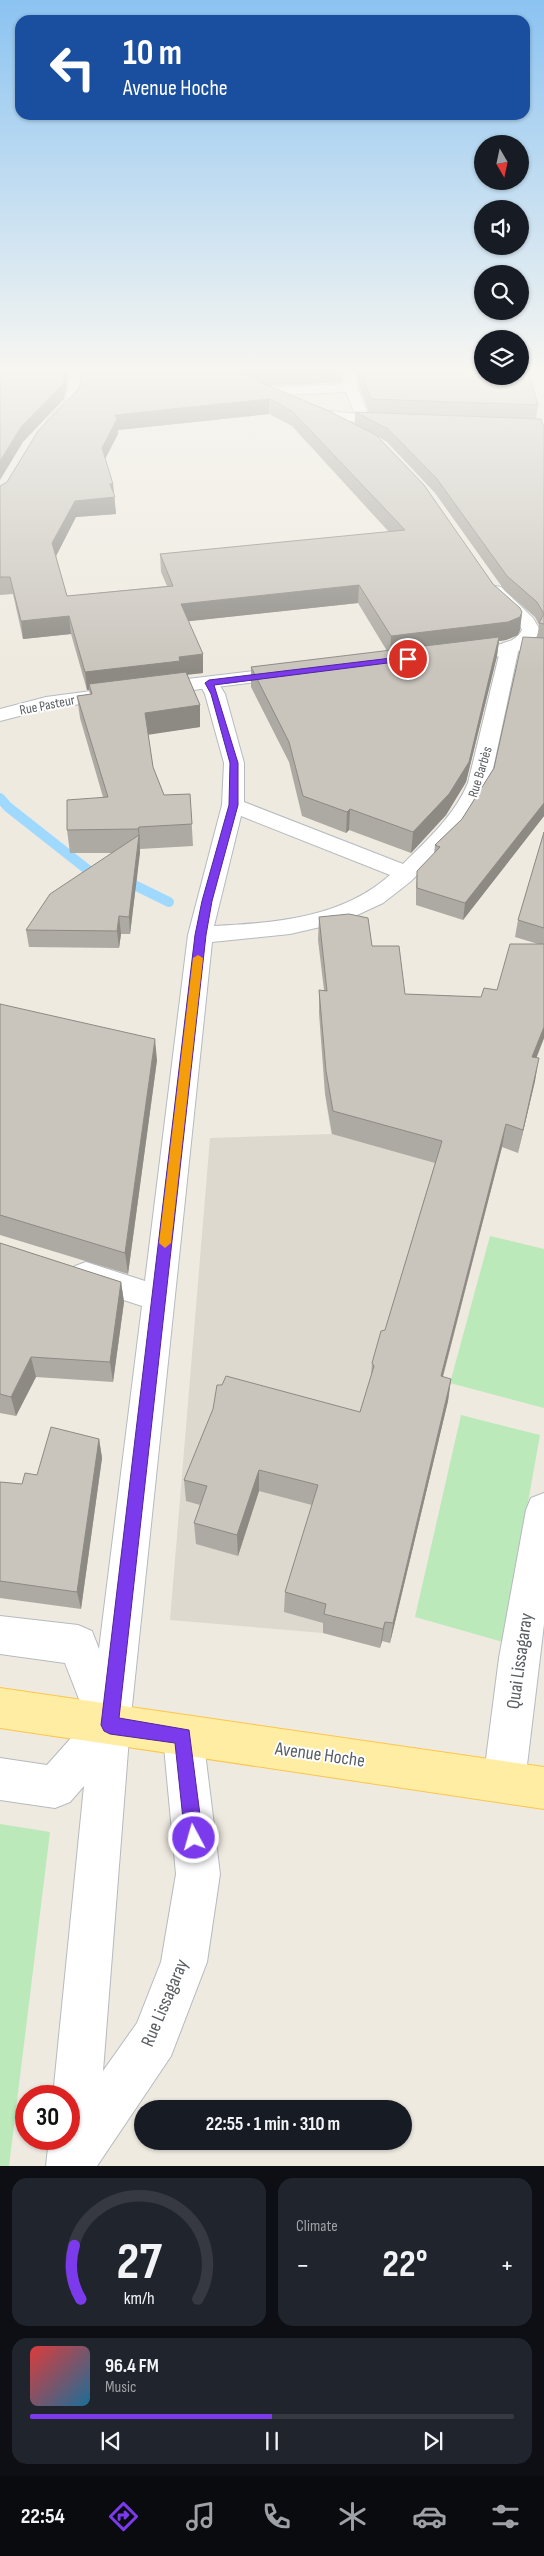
<!DOCTYPE html>
<meta charset="utf-8">
<style>
body{margin:0;font-family:"Sofia Sans Condensed",sans-serif;background:#20242c;color:#f1f3f6;height:100vh;display:flex;flex-direction:column;font-size:19px;white-space:nowrap}
*{box-sizing:border-box;margin:0}
p{font-size:16px;color:#9ea1a6}
.icon{flex:none;width:28px;height:28px;fill:none;stroke:currentColor;stroke-width:2;stroke-linecap:round;stroke-linejoin:round}
.map{position:relative;height:2166px;overflow:hidden}
.panel{display:flex;flex-direction:column;gap:12px;padding:12px;background:#0d0f14;flex:1}
.panel>*{flex:none}
.top-card{position:absolute;left:15px;top:15px;width:515px;height:105px;border-radius:15px;box-shadow:0 1px 4px #0004;background:#1a4fa0;color:#fff;overflow:hidden}
.needle{width:32px;rotate:171deg}
.buttons{position:absolute;left:474px;top:135px;display:grid;gap:10px}
.buttons a{display:grid;place-items:center;width:55px;height:55px;border-radius:50%;background:#171b24;box-shadow:0 1px 4px #0004;font-size:25px}
.speed{position:absolute;left:15px;top:2085px;display:flex;gap:10px;font-size:25px;font-weight:700;text-align:center}
.speed>*{display:grid;place-content:center;width:65px;height:65px;border-radius:50%;background:#171b24;box-shadow:0 1px 4px #0004;line-height:1}
.speed .limit{border:8px solid #d22;background:#fff;color:#111}
.pin{position:absolute;display:grid;place-items:center;width:42px;height:42px;color:#fff;margin:-21px;border:2px solid #fff;border-radius:50%;box-shadow:0 1px 5px #0007}
.me{position:absolute;width:55px;margin:-28px;rotate:354deg;stroke-linejoin:round;filter:drop-shadow(0 0 4px #0008)}
.turn{display:flex;align-items:center;gap:18px;height:105px;padding:0 25px;font-size:22px}
.turn .icon{width:65px;height:65px;stroke-width:2.5}
.turn b{display:block;font-size:35px;line-height:42px}
.big{font-size:38px;font-weight:700;line-height:1.1}
.panel .card{flex:1;display:flex;flex-direction:column;justify-content:center;gap:8px;min-width:0;padding:0 18px;border-radius:15px;background:#20242c}
.panel .dial{align-items:center;gap:0}
.dial svg{height:130px;overflow:visible;fill:none;stroke:#363941;stroke-width:7;stroke-linecap:round;text-anchor:middle}
.dial text{fill:#f1f3f6;stroke:none}
.song{display:flex;align-items:center;gap:15px}
.cover{width:60px;height:60px;border-radius:8px;background:linear-gradient(135deg,hsl(0 70% 55%),hsl(200 70% 35%))}
.played{height:5px;border-radius:2px;background:linear-gradient(90deg,#7c3aed 50%,#363941 50%)}
.keys{display:flex;justify-content:space-around;direction:ltr}
.heat{display:flex;justify-content:space-between;align-items:center;font-size:28px;direction:ltr}
.panel .tiles{flex:1;display:grid;gap:12px;grid-template-columns:1fr 1fr}
.card:last-child{grid-column:span 2}
.trip{position:absolute;left:134px;top:2100px;width:278px;height:50px;border-radius:25px;background:#171b24;box-shadow:0 1px 4px #0004;font-weight:700;line-height:50px;text-align:center}
.dock{display:flex;height:80px;justify-content:space-around;align-items:center;background:#090b0e;color:#9ea1a6}
.dock .icon{width:35px;height:35px}
.dock .active{color:#7c3aed}
.dock b{font-size:22px;color:#f1f3f6}
.map>svg:first-child{display:block}
</style>
<div class="map">
<svg width="544" height="2166" viewBox="0 0 544 2166">
<rect width="100%" height="100%" fill="#eeeae0"/>
<!-- education -->
<path fill="#ddd9cf" d="M326,1102L398,1119L498,1160L437,1398L448,1401L390,1643L382,1641L380,1648L323,1633L170,1620L210,1138L331,1134Z"/>
<!-- green -->
<g fill="#bbe9ba">
<path d="M490,1236L544,1249V1408L450,1383Z"/>
<path d="M461,1415L540,1435L503,1642L415,1617Z"/>
<path d="M0,1824L50,1832L9,2166H0Z"/>
</g>
<g fill="none" stroke-linecap="round" stroke-linejoin="round">
<!-- stream -->
<g stroke="#9fd9ff" stroke-width="10">
<path d="M0,798L8,807L88,870"/>
<path d="M121,881L128,882L169,902"/>
</g>
<defs>
<g id="minor">
<path d="M343,368H355L358,388L370,419L368,422H358L346,392L262,396L255,392L262,388L344,384Z"/>
<path d="M510,641L517,643L519,647L490,783L485,793L458,834L410,882L383,903L342,922L290,934L212,942L130,1725L103,2071L137,2023L161,1962L176,1874L163,1736L169,1722L183,1716L197,1722L203,1736L220,1874L207,1962L171,2056L97,2166H46L49,2139H69V2096H53L84,1786L70,1802L55,1808L0,1800V1758L47,1765L87,1720L65,1663L0,1654V1616L78,1625L92,1631L99,1649L142,1306L75,1284L70,1275L75,1266L86,1262L145,1281L188,935L222,805L224,763L205,694L199,683L202,679H216L225,694L244,763V802L403,864C428,839 454,816 468,783L501,647L503,643ZM241,816L390,875C342,918 275,923 214,926Z"/>
<path d="M544,1493V1624L525,1782L519,1797L504,1803L489,1797L483,1782L499,1658L526,1510L531,1498Z"/>
</g>
<g id="secondary">
<path d="M72,368H84L80,401L59,424H49L47,421L49,418L66,400Z"/>
<path d="M319,410L393,418L400,422L393,426L314,417L312,414Z"/>
<path d="M495,586L501,587L533,618L540,630C537,636 534,641 528,646C512,658 475,661 455,656L453,652L455,648C476,643 510,652 522,630L519,624L486,591L489,587Z"/>
<path d="M288,667L295,669L298,673L295,677L154,695L147,693L144,689L147,685L154,683Z"/>
<path d="M114,688L121,690L124,694L121,698L47,709L0,721V709L46,697Z"/>
</g>
<path id="primary" d="M0,1688L544,1767V1809L0,1728Z"/>
</defs>
<!-- minor casing -->
<use href="#minor" stroke="#b6babf" stroke-width="2"/>
<!-- secondary casing -->
<use href="#secondary" stroke="#b6bbc1" stroke-width="2"/>
<!-- primary casing -->
<use href="#primary" stroke="#ffc548" stroke-width="2"/>
<!-- minor -->
<use href="#minor" fill="#fff" fill-rule="evenodd"/>
<!-- secondary -->
<use href="#secondary" fill="#fff" fill-rule="evenodd"/>
<!-- primary -->
<use href="#primary" fill="#ffeda4" fill-rule="evenodd"/>
</g>
<!-- wall -->
<g fill="#ada9a3" fill-rule="evenodd">
<path d="M82,368H342V382L269,386L355,424V412H369L360,388L355,368H482L538,405L536,419L544,428V816L463,920L416,905V888L417,871L434,854L435,845L462,819L494,768L537,638L539,625L535,617L505,591L435,493L387,442L377,436L493,584L522,612L520,630L518,635L506,640L499,641L497,656L466,782L446,815L411,853L349,830L346,833L302,816L289,762L251,687V667L387,651L358,603L188,621L203,654V673L187,675L200,705V727L148,734L153,767L164,795L190,794L193,846L140,849L130,934H121L119,948L29,947L26,930L112,853H70L67,830L103,797L80,718L77,696L90,694L89,690H87L71,634L23,639L13,594L0,595V486L7,482L80,387ZM269,414L292,426L389,532L160,554L161,572L167,586L67,596L56,556L76,517L116,514L113,484L105,459L118,434V430Z"/>
<path d="M544,832V1038L536,1057L535,1081L518,1153L502,1147L443,1377L451,1379L448,1401L390,1643L382,1641L380,1648L323,1633V1623L284,1612L285,1592L312,1505L259,1491L238,1556L196,1544L194,1523L200,1505L186,1501L184,1480L360,1412L371,1376L372,1363L385,1330L435,1163L332,1134L325,1094L319,1013V990H324L318,940L319,917L372,946L405,994L481,997L497,990L538,944L515,937L518,920Z"/>
<path d="M0,1004L157,1060L128,1274L0,1235Z"/>
<path d="M0,1243L121,1282L124,1302L113,1382L36,1377L16,1416L0,1413Z"/>
<path d="M99,1439L102,1458L81,1609L0,1598V1482L22,1484L37,1475Z"/>
</g>
<!-- shaded-wall -->
<g fill="#8d8a84">
<path d="M66,368H70L64,399L23,442L0,480V461L21,427Z"/>
<path d="M269,399V414L118,430V434L103,463L102,448L115,415Z"/>
<path d="M110,484H113L116,514L76,517L54,560L52,543L75,501Z"/>
<path d="M359,585L358,603L182,622L181,604Z"/>
<path d="M522,612L520,630L518,635L506,640L499,641L497,656L466,782L446,815L411,853L413,832L390,654L391,636Z"/>
<path d="M69,616L71,634L23,639L21,621Z"/>
<path d="M203,654V673L89,684V690H87L85,672L179,657Z"/>
<path d="M200,705V727L147,735L145,713Z"/>
<path d="M544,803V816L463,920L465,903Z"/>
<path d="M350,809L349,830L346,833L347,812Z"/>
<path d="M139,827L140,849V852L138,829Z"/>
<path d="M139,835L140,853L130,934L129,917Z"/>
<path d="M119,916L121,934L119,948L117,931Z"/>
<path d="M544,1027V1038L528,1080L532,1057Z"/>
<path d="M155,1039L157,1060L128,1274L125,1253Z"/>
<path d="M539,1058L535,1081L518,1153L523,1130Z"/>
<path d="M506,1124L502,1147L437,1398L441,1376Z"/>
<path d="M121,1282L124,1302L113,1382L110,1362Z"/>
<path d="M31,1357L36,1377L16,1416L11,1397Z"/>
<path d="M451,1379L448,1401L390,1643L393,1623Z"/>
<path d="M99,1439L102,1458L81,1609L77,1592Z"/>
<path d="M259,1470V1491L238,1556L237,1535Z"/>
<path d="M385,1622L382,1641L380,1648L383,1629Z"/>
</g>
<!-- building -->
<g fill="#c9c5bd" stroke="#8d8a84" fill-rule="evenodd">
<path d="M0,368H66L63,384L21,427L0,461Z"/>
<path d="M82,368H226L329,411L376,435L424,485L493,584L520,608L522,612L520,617L508,622L391,636L359,585L181,604L203,654L179,657L180,661L85,672L69,616L21,621L10,577H0V486L7,482L38,431L80,387ZM269,399L292,411L405,530L160,554L173,586L67,596L52,543L75,501L115,497L110,484H113L102,448L117,419L115,415Z"/>
<path d="M255,368H332L264,371Z"/>
<path d="M359,368H482V376H520V368H527L538,405L371,399Z"/>
<path d="M355,412L541,419L544,428V624L539,623L544,614L537,602L507,576L437,479L388,429Z"/>
<path d="M499,637L469,762L449,794L413,832L350,809L347,812L303,796L289,742L251,667Z"/>
<path d="M523,637L544,638V803L465,903L417,888V871L440,847L435,845L462,819L494,768Z"/>
<path d="M186,672L200,705L145,713L153,767L164,795L190,794L192,824L139,827L138,829L67,830V800L108,797L77,696L92,694L89,684Z"/>
<path d="M544,832V928L518,920Z"/>
<path d="M139,835L129,917L119,916L117,931L26,930L50,894Z"/>
<path d="M349,914L368,918L372,946H399L405,994L481,997L484,988L497,990L510,944H544V1027L532,1057L539,1058L523,1130L506,1124L441,1376L451,1379L393,1623L385,1622L383,1629L324,1614L326,1604L285,1592L318,1485L259,1470L237,1535L194,1523L207,1486L184,1480L213,1409L217,1385H222L226,1376L360,1412L374,1366L372,1363L381,1331L385,1330L442,1141L333,1111L326,1071L319,990L327,991L319,917Z"/>
<path d="M0,1004L155,1039L125,1253L0,1215Z"/>
<path d="M0,1243L121,1282L110,1362L31,1357L11,1397L0,1394Z"/>
<path d="M51,1427L99,1439L77,1592L0,1581V1482L22,1484L25,1473L37,1475Z"/>
</g>
<!-- sky -->
<linearGradient id="sky" x2="0" y2="1"><stop stop-color="#8bc3f1"/><stop offset="0.55" stop-color="#f7f6f1"/><stop offset="1" stop-color="#f7f6f1" stop-opacity="0"/></linearGradient>
<rect width="544" height="671" fill="url(#sky)"/>
<!-- route -->
<path fill="#7c3aed" stroke="#51269a" d="M408,656L411,657V660L214,685L238,763V805L212,901L206,935L119,1718L189,1730L203,1838L200,1845L194,1847L187,1845L185,1838L175,1743L110,1734L104,1731L101,1725L195,935L202,901L229,805L230,763L211,694L205,683L209,680Z"/>
<!-- slow -->
<path fill="#f59e0b" d="M198,955L203,958L171,1243L165,1248L159,1243L193,958Z"/>
<g text-anchor="middle" dominant-baseline="central" stroke-width="4" stroke-linejoin="round" paint-order="stroke">
<!-- far-street labels -->
<g font-size="14" fill="#595e63" stroke="#fff">
<text transform="translate(47 705) rotate(-11)">Rue Pasteur</text>
<text transform="translate(480 772) rotate(-73)">Rue Barbès</text>
</g>
<!-- near-street labels -->
<g font-size="19" fill="#595e63" stroke="#fff">
<text transform="translate(520 1661) rotate(-82)">Quai Lissagaray</text>
<text transform="translate(320 1755) rotate(8)">Avenue Hoche</text>
<text transform="translate(165 2003) rotate(-67)">Rue Lissagaray</text>
</g>
</g>
</svg>
<div class="buttons">
<a><svg class="needle" viewBox="-14 -14 28 28"><path d="M0-13l5 13h-10z" fill="#e53935"/><path d="M0 13l5-13h-10z" fill="#9ea1a6"/></svg></a>
<a><svg class="icon" aria-label="sound" viewBox="0 0 24 24"><path d="M4 9h4l5-4v14l-5-4H4zM17 9q2 3 0 6"/></svg></a>
<a><svg class="icon" aria-label="search" viewBox="0 0 24 24"><circle cx="10" cy="10" r="6"/><path d="M15 15l6 6"/></svg></a>
<a><svg class="icon" aria-label="layers" viewBox="0 0 24 24"><path d="M12 4l9 5-9 5-9-5zM3 14l9 5 9-5"/></svg></a>
</div>
<div class="speed"><div class="limit">30</div></div>
<div class="pin" style="left:408px;top:659px;background:#d93025"><svg class="icon" aria-label="arrive" viewBox="0 0 24 24"><path d="M6 21V4h12l-3 4 3 4H6"/></svg></div>
<svg class="me" style="left:194px;top:1838px" viewBox="-20 -20 40 40"><circle r="17" fill="#7c3aed" stroke="#fff" stroke-width="3"/><path d="M0-11L8 9 0 5-8 9z" fill="#fff"/></svg>
<div class="trip">22:55 · 1 min · 310 m</div>
<div class="top-card">
<div class="turn"><svg class="icon" aria-label="left" viewBox="0 0 24 24"><path d="M17 20v-9H6M10 6l-5 5 5 5"/></svg><div><b>10 m</b>Avenue Hoche</div></div>
</div>
</div>
<section class="panel">
<div class="tiles">
<div class="card dial"><svg viewBox="0 0 100 80">
<path d="M14 69A42 42 0 1 1 86 69"/>
<path d="M14 69A42 42 0 0 1 10 36" stroke="#7c3aed"/>
<text x="50" y="56" font-size="32" font-weight="700">27</text>
<text x="50" y="72" font-size="11">km/h</text>
</svg></div>
<div class="card"><p>Climate</p>
<div class="heat"><a>−</a><b class="big">22°</b><a>+</a></div>
</div>
<div class="card">
<div class="song"><i class="cover"></i><div><b>96.4 FM</b><p>Music</p></div></div>
<div class="played"></div>
<div class="keys"><svg class="icon" aria-label="previous" viewBox="0 0 24 24"><path d="M18 5L8 12l10 7zM5 5v14"/></svg><svg class="icon" aria-label="pause" viewBox="0 0 24 24"><path d="M8 5v14M16 5v14"/></svg><svg class="icon" aria-label="next" viewBox="0 0 24 24"><path d="M6 5l10 7-10 7zM19 5v14"/></svg></div>
</div>
</div>
</section>
<nav class="dock">
<b>22:54</b>
<svg class="icon active" aria-label="directions" viewBox="0 0 24 24"><path d="M12 3l9 9-9 9-9-9zM9 14v-3h6M13 9l2 2-2 2"/></svg>
<svg class="icon" aria-label="music" viewBox="0 0 24 24"><path d="M9 18V5l10-2v13"/><circle cx="6" cy="18" r="3"/><circle cx="16" cy="16" r="3"/></svg>
<svg class="icon" aria-label="phone" viewBox="0 0 24 24"><path d="M5 4h4l2 5-3 2q2 4 5 5l2-3 5 2v4C11 20 4 13 5 4z"/></svg>
<svg class="icon" aria-label="climate" viewBox="0 0 24 24"><path d="M12 3v18M4 7l16 10M4 17L20 7"/></svg>
<svg class="icon" aria-label="car" viewBox="0 0 24 24"><path d="M5 17H2v-5l4-1 3-4h7l3 4 3 1v5h-3M9 17h6M6 11h13"/><circle cx="7" cy="17" r="2"/><circle cx="17" cy="17" r="2"/></svg>
<svg class="icon" aria-label="filters" viewBox="0 0 24 24"><path d="M4 7h16M4 17h16"/><circle cx="9" cy="7" r="2"/><circle cx="15" cy="17" r="2"/></svg>
</nav>
